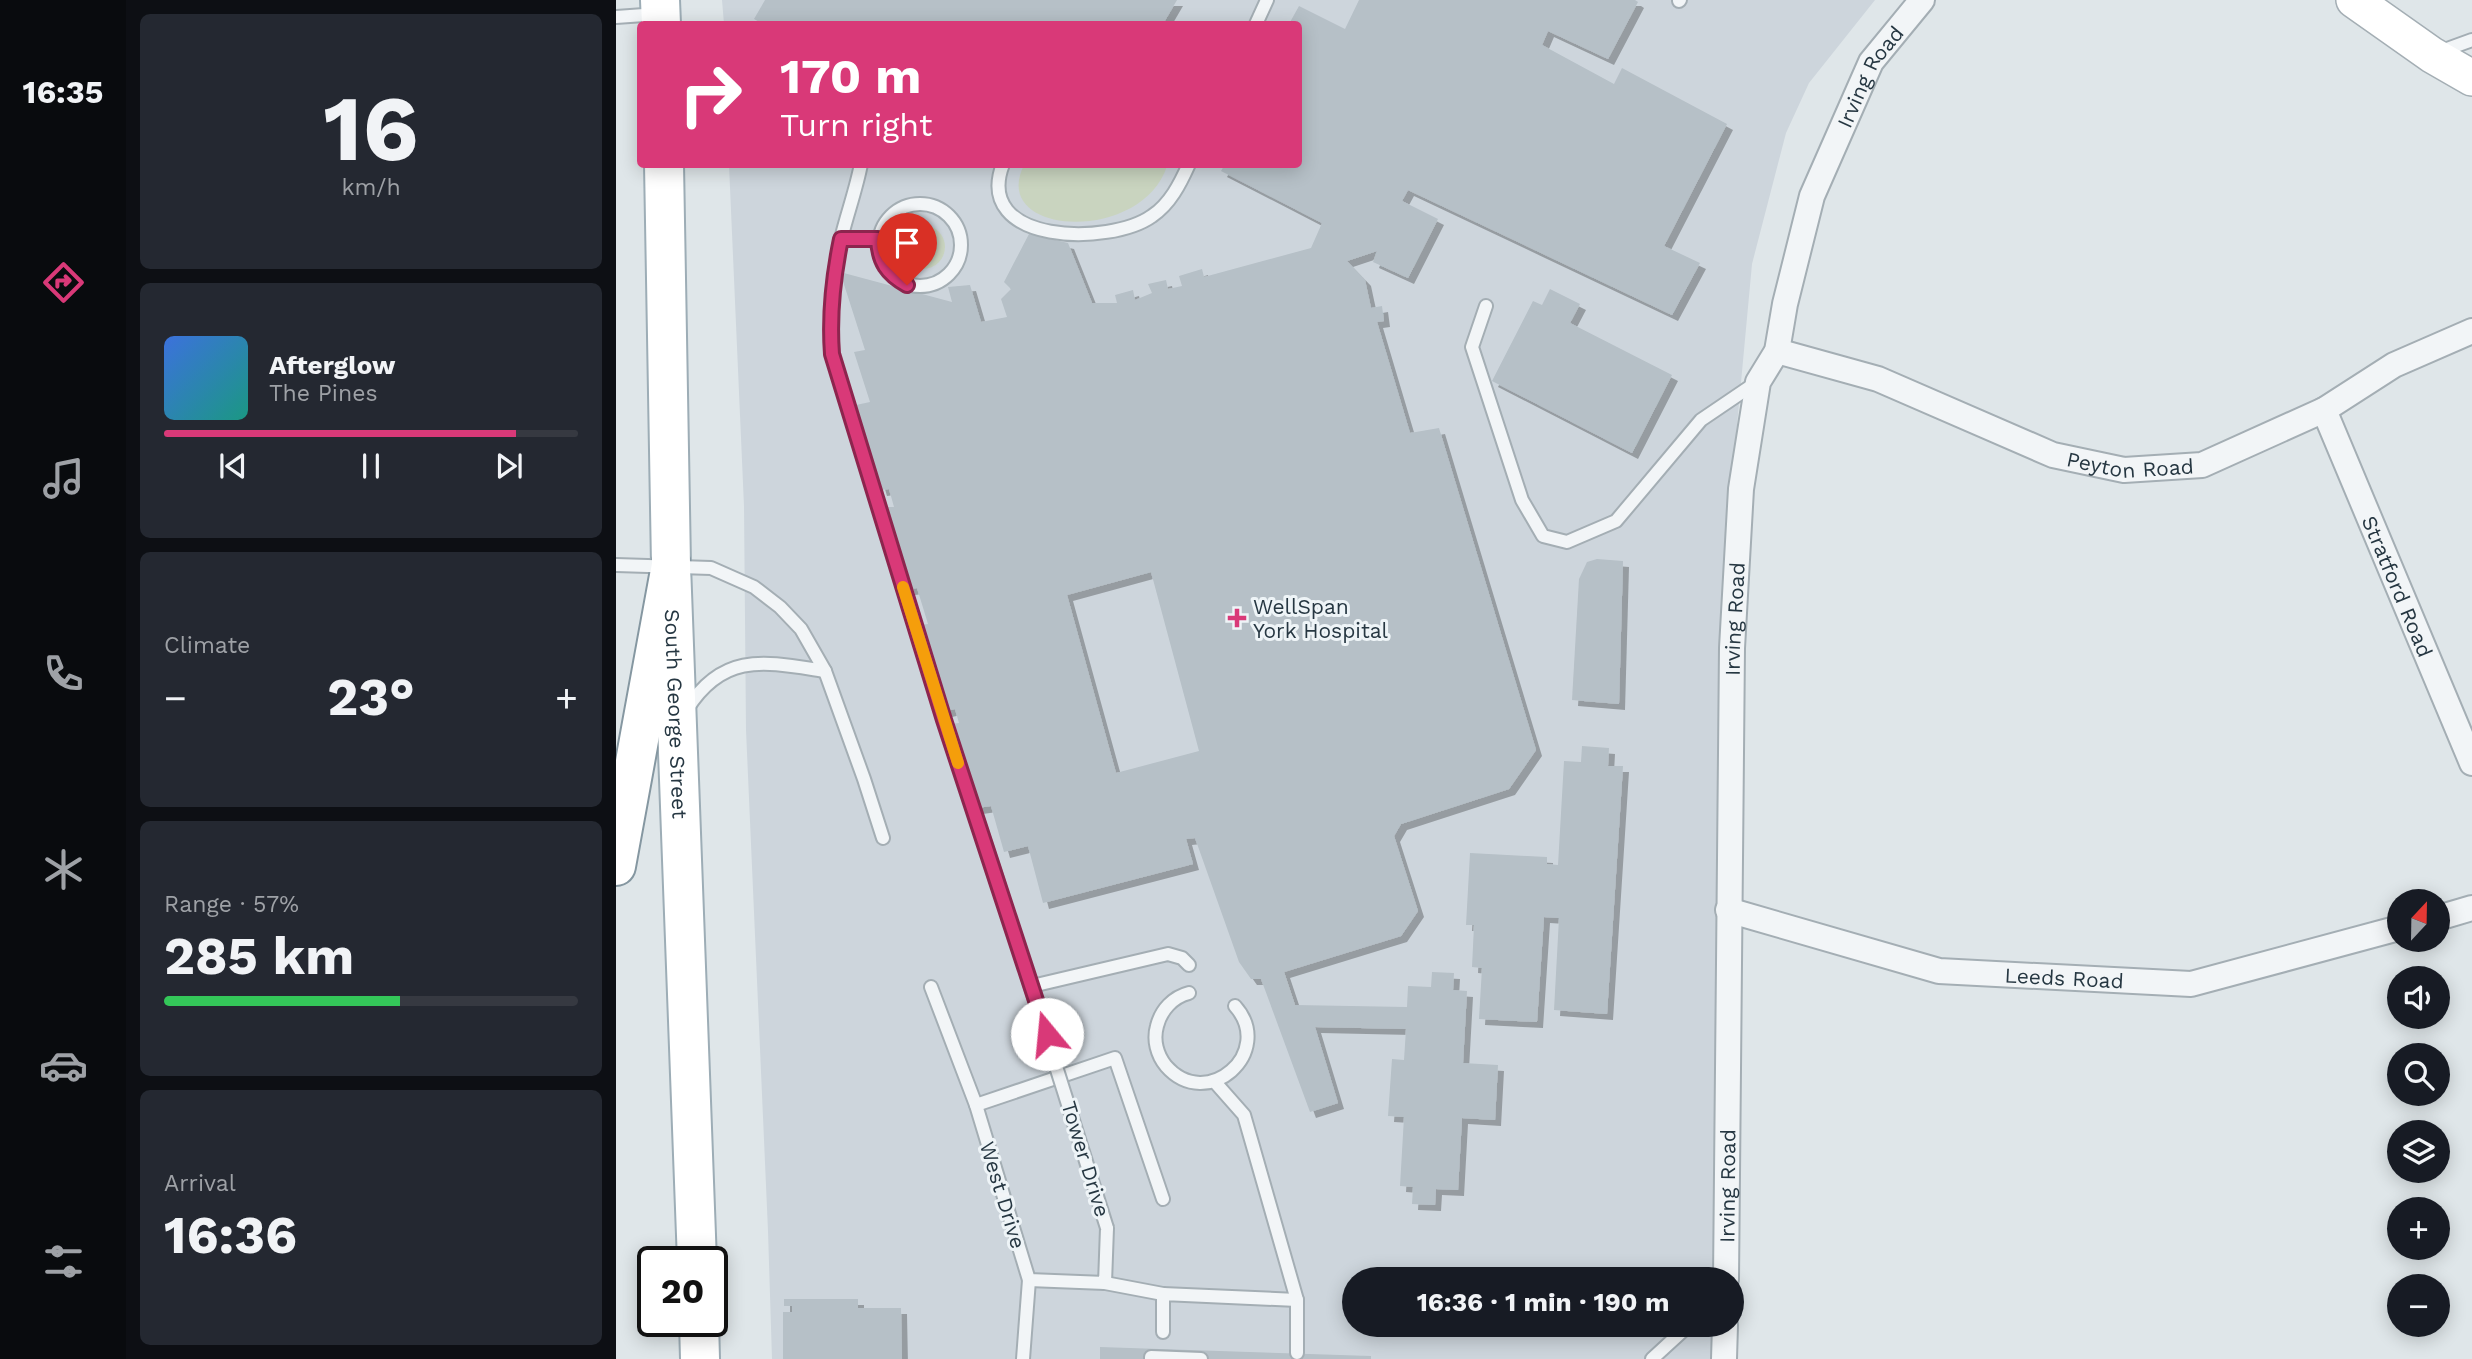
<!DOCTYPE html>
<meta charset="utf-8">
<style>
body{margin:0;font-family:"Work Sans",sans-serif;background:#242831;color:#f1f3f6;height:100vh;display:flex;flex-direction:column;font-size:26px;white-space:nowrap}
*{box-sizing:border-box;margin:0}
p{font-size:23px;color:#9ea1a6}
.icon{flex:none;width:38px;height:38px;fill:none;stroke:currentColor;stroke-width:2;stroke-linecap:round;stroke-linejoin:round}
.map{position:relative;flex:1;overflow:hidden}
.panel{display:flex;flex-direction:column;gap:14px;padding:14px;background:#0d0f14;width:490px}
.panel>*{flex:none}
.guide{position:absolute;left:21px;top:21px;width:665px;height:147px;border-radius:7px;box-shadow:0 4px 18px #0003;background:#d93978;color:#fff;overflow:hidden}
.needle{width:46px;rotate:22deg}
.buttons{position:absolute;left:1771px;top:889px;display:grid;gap:14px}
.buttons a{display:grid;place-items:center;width:63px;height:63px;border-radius:50%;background:#171b24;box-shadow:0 4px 18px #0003;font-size:35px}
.speed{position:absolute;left:21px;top:1246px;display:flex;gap:14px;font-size:35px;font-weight:700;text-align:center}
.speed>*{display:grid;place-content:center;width:91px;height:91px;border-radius:50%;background:#171b24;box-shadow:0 4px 18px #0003;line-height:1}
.speed .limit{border:4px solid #111;border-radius:10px;background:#fff;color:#111}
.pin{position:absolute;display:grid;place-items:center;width:60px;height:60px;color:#fff;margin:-72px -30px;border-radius:50% 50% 50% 0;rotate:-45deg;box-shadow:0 0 7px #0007}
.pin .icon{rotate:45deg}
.me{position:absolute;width:77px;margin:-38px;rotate:343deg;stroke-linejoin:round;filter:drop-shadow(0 0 5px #0008)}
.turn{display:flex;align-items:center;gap:24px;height:147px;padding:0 28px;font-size:32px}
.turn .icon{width:91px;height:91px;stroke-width:2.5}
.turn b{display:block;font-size:49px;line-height:60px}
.big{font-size:52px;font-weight:700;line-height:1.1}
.panel .widget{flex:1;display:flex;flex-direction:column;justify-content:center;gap:10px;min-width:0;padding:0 24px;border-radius:10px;background:#242831}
.panel .dial{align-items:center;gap:0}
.dial b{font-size:91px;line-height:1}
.song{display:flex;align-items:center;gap:21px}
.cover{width:84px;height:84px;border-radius:10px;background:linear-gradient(135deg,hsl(220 70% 55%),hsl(170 70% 35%))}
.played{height:7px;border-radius:4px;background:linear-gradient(90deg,#d93978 85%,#363941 85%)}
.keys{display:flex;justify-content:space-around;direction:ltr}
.heat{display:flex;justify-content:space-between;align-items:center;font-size:38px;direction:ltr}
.charge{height:10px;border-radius:5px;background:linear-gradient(90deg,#34c759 57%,#363941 0)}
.trip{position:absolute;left:726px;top:1267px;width:402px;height:70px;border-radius:35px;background:#171b24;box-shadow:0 4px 18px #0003;font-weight:700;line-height:70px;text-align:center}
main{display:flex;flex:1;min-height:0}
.dock{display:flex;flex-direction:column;width:126px;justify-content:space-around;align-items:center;background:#090b0e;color:#9ea1a6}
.dock .icon{width:49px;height:49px}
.dock .selected{color:#d93978}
.dock b{font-size:32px;color:#f1f3f6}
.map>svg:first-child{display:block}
</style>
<main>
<nav class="dock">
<b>16:35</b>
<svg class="icon selected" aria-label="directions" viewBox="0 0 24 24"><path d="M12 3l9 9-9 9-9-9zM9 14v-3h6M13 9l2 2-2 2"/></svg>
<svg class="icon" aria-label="music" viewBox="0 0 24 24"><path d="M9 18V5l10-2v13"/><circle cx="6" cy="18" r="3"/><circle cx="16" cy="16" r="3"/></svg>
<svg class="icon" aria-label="phone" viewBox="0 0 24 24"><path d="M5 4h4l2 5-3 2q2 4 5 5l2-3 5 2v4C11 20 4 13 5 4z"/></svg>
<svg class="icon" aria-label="climate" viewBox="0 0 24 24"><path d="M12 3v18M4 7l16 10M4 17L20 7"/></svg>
<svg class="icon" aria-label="car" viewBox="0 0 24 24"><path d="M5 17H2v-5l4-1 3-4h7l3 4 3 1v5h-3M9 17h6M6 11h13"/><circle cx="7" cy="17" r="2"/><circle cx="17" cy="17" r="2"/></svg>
<svg class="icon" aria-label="filters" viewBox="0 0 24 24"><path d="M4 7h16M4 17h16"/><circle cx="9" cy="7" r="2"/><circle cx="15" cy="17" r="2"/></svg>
</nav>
<section class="panel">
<div class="widget dial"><b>16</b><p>km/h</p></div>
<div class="widget">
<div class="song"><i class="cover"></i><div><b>Afterglow</b><p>The Pines</p></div></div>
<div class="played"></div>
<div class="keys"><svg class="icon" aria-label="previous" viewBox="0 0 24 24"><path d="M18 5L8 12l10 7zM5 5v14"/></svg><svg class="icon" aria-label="pause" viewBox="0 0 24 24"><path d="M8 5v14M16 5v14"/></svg><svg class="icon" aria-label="next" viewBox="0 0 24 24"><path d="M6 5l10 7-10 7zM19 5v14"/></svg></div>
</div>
<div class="widget"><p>Climate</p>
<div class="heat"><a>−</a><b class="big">23°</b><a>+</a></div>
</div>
<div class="widget"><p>Range · 57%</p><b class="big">285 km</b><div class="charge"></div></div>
<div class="widget"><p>Arrival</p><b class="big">16:36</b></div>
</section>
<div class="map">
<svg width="1856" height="1359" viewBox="0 0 1856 1359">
<defs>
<filter id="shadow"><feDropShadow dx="6" dy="6" stdDeviation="0" flood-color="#0004"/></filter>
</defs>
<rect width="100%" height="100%" fill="#dfe6e9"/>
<!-- built -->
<path fill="#cdd5dc" d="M106,0H1259L1193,83L1170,133L1136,264L1115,490L1110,1279H738V1325H1109L1108,1359H156L152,1231L130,730L128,506L113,165L682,164V24H108Z"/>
<!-- green -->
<g fill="#c9d4bf">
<path d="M408,165L551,164V166C526,244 372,237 408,165Z"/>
<circle cx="307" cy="247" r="22"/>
</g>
<!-- building -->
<g fill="#b6c0c7" fill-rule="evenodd" filter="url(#shadow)">
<path d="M149,0H561L547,24H147L138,19Z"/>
<path d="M743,0H1019L1022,2L992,59L932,31L926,45L998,84L1006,68L1111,124L1048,246L1084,263L1056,315L792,190L786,201L822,219L792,278L757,262L761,251L731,261L749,280L755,308L766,306L768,321L761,322L794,433L823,428L920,750L893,789L785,824L778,836L802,911L785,936L668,972L679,1005L791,1007L792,986L815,987L816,972L838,973L837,990L851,991L847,1063L882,1065L879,1120L846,1118L842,1190L820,1189L819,1205L796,1204L797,1187L784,1186L788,1117L772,1116L776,1059L788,1060L790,1029L699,1027L722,1103L694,1112L645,979H635L623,962L579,838L570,839L577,864L427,903L412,846L388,852L375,806L361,808L335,724L343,723L339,709L330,711L305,625L312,624L301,588L293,589L270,507H278L273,489L265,490L240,405L254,402L238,352L249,350L224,272L336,302L332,287L354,285L365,322L391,317L385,299L395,289L388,282L413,234L452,243L476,303H501L499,295L517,290L519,300L536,293L532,284L550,280L552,289L566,286L563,276L586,269L588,277L695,248L706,223L605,171L609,164H682V24H673L683,6L729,29ZM535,572L583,751L500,773L451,595Z"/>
<path d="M934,289L964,304L954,323L1056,375L1016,453L876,381L917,301L926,305Z"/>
<path d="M981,559L1007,561L1003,704L956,700L963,579L971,562Z"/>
<path d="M966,746L993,748L992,766H1007L991,1014L938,1010L943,918L928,917L921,1022L863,1019L866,968L856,967L858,925H850L854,853L931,857V864L942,865L948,761L965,762Z"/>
<path d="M168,1299H242V1308H285L286,1359H167V1312H176V1306H168Z"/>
<path d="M484,1347L755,1356V1359H484Z"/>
</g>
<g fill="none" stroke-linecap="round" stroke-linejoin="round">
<defs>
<g id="service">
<path d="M1063,1L1064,0"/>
<path d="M0,17L42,14"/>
<path d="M640,24L651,0"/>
<path d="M1823,52L1856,40"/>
<path d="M245,164C240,190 231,214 225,239C216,278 213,315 216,354L328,720L378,870"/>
<path d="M387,164C356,245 494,246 536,216C554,204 564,184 573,164"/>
<circle cx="304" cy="245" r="41"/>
<path d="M225,239H262"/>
<path d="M870,306L856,347L906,500L927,536L951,542L1000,521L1085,420L1141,382"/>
<path d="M0,565L95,568L138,587L164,607L185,629L209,671L248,779L267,838"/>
<path d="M71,709C108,651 150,662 209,671"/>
<path d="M416,986L552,954L566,958L573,965"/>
<path d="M315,987L360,1105L413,1280L489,1283L491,1228"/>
<path d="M573,993C557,997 545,1010 541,1026C537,1040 541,1055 550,1066C591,1113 660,1052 619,1006"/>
<path d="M598,1081L628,1115L681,1300V1353"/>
<path d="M360,1105L499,1058L547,1199"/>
<path d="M489,1283L547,1294"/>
<path d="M547,1332V1294L681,1300"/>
<path d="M407,1359L413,1280"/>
<path d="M535,1359V1357L585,1359"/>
<path d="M1036,1359L1073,1325"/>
</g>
<g id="minor">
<path id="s1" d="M1161,351L1262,379L1437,455L1508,470L1586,465L1708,410L1778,365L1856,331"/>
<path id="s2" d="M1708,410L1856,763"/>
<path id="s3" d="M1112,910L1323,971L1575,984L1783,928"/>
<path d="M1822,918L1856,908"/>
<path id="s4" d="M1110,1279L1116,648L1125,489L1142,382L1161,351L1169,304L1196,196L1255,62L1306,0"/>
<path d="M1108,1359L1109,1325"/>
</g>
<path id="secondary" d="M1738,0L1816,55L1856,78"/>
<g id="primary">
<path d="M44,0L45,24"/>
<path id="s5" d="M48,164L55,565L81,1262"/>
<path d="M83,1321L84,1359"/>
</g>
<path id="motorway" d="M0,866L55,565"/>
</defs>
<!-- service casing -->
<use href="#service" stroke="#a4aeb4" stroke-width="16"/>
<!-- minor casing -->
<use href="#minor" stroke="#a4aeb4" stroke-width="28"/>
<!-- secondary casing -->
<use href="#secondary" stroke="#a4aeb4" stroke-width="38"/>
<!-- primary casing -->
<use href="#primary" stroke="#9dadb6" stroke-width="42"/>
<!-- motorway casing -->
<use href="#motorway" stroke="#8597a1" stroke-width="42"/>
<!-- service -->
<use href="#service" stroke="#f2f5f7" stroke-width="12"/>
<!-- minor -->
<use href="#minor" stroke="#f2f5f7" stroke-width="24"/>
<!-- secondary -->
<use href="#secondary" stroke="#fff" stroke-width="35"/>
<!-- primary -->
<use href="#primary" stroke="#fff" stroke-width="38"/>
<!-- motorway -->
<use href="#motorway" stroke="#fff" stroke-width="38"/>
<defs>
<path id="service-bridge" d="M378,870L491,1228"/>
</defs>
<!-- service-bridge casing -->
<use href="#service-bridge" stroke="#a4aeb4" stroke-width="16" stroke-linecap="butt"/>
<!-- service-bridge -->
<use href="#service-bridge" stroke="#f2f5f7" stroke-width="12"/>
</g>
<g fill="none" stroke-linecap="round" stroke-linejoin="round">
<defs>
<path id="route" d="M291,285C271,274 263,262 262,239H225C217,278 213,314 216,354L328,720L431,1034"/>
</defs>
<!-- route casing -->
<use href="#route" stroke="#8d254e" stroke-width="18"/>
<!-- route -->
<use href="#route" stroke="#d93978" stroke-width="12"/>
<!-- slow -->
<path stroke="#f59e0b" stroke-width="12" d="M287,587L342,763"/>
</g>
<!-- markers -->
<path fill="#d93978" stroke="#eef4f7" stroke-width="2.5" d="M617.5 607.5h7v7h7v7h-7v7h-7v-7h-7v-7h7z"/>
<g text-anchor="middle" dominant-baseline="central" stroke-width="6" stroke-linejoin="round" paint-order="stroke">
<!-- street labels -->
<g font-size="21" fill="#263742" stroke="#eef4f7">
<text stroke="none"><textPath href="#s4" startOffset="1227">Irving Road</textPath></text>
<text stroke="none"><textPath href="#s1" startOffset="374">Peyton Road</textPath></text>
<text stroke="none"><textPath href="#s2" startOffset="191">Stratford Road</textPath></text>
<text stroke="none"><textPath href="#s4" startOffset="660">Irving Road</textPath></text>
<text stroke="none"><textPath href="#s5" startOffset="550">South George Street</textPath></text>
<text stroke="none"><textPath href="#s3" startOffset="345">Leeds Road</textPath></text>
<text transform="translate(470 1159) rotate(73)">Tower Drive</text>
<text stroke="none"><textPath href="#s4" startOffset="93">Irving Road</textPath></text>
<text transform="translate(387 1195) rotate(73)">West Drive</text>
</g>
<!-- poi labels -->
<g font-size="21" fill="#263742" stroke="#eef4f7" text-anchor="start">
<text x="637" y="606">WellSpan<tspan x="637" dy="24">York Hospital</tspan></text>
</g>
</g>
</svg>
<div class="buttons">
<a><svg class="needle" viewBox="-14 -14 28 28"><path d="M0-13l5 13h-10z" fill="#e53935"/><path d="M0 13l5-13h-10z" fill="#9ea1a6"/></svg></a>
<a><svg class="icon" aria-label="sound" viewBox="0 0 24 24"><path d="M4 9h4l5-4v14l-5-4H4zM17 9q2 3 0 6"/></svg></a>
<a><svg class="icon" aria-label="search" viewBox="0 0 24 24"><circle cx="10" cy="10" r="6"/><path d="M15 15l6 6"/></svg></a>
<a><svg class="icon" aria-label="layers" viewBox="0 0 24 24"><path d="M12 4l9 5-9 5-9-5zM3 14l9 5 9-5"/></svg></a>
<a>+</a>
<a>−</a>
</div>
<div class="speed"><div class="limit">20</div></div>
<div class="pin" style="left:291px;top:285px;background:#d93025"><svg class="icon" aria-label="arrive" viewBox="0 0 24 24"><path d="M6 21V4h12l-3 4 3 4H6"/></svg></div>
<svg class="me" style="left:431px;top:1034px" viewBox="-20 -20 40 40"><circle r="19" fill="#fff"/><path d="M0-13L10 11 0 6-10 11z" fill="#d93978"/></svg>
<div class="trip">16:36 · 1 min · 190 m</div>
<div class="guide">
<div class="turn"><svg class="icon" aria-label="right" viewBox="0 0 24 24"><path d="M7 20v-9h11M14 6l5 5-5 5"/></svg><div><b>170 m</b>Turn right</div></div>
</div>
</div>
</main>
